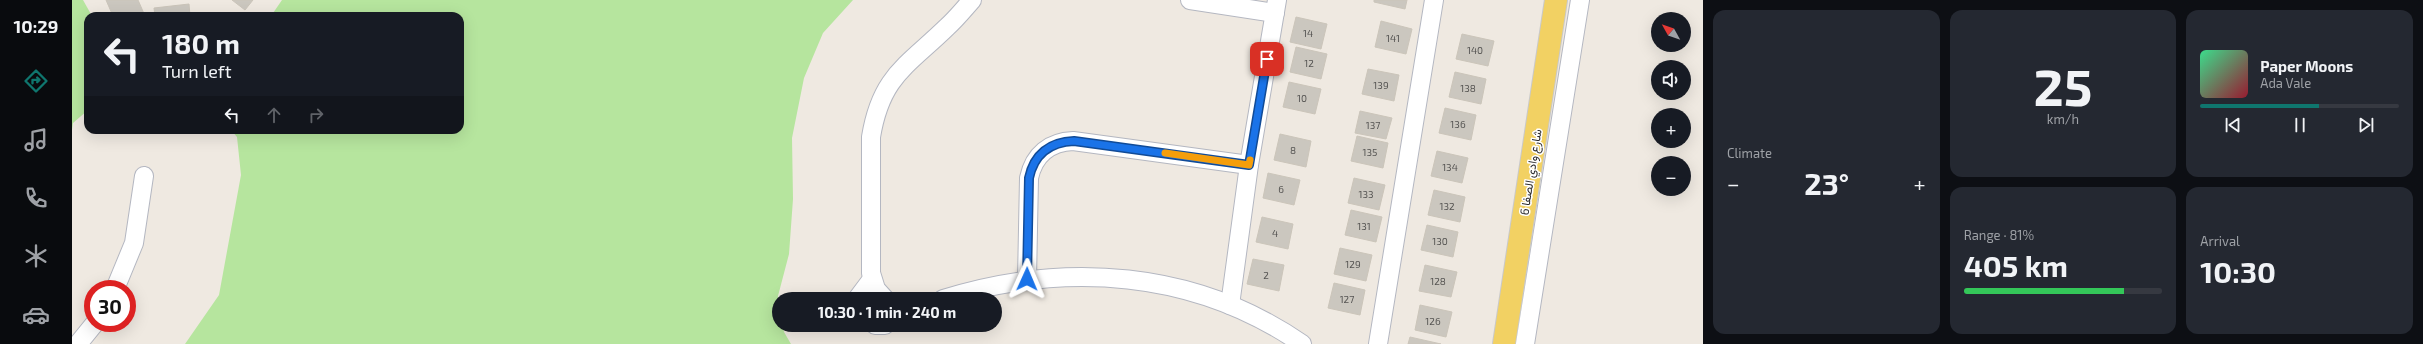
<!DOCTYPE html>
<meta charset="utf-8">
<style>
body{margin:0;font-family:"Exo 2",Vazirmatn,sans-serif;background:#242831;color:#f1f3f6;height:100vh;display:flex;flex-direction:column;font-size:15px;white-space:nowrap}
*{box-sizing:border-box;margin:0}
p{font-size:13px;color:#9ea1a6}
.icon{flex:none;width:22px;height:22px;fill:none;stroke:currentColor;stroke-width:2;stroke-linecap:round;stroke-linejoin:round}
.map{position:relative;flex:1;overflow:hidden}
.sheet{display:flex;flex-direction:column;gap:10px;padding:10px;background:#0d0f14;width:720px}
.sheet>*{flex:none}
.guide{position:absolute;left:12px;top:12px;width:380px;height:122px;border-radius:12px;box-shadow:0 4px 16px #0002;background:#171b24;color:#f1f3f6;overflow:hidden}
.needle{width:26px;rotate:310deg}
.buttons{position:absolute;left:1579px;top:12px;display:grid;gap:8px}
.buttons a{display:grid;place-items:center;width:40px;height:40px;border-radius:50%;background:#171b24;box-shadow:0 4px 16px #0002;font-size:20px}
.speed{position:absolute;left:12px;top:280px;display:flex;gap:8px;font-size:20px;font-weight:700;text-align:center}
.speed>*{display:grid;place-content:center;width:52px;height:52px;border-radius:50%;background:#171b24;box-shadow:0 4px 16px #0002;line-height:1}
.speed .limit{border:6px solid #d22;background:#fff;color:#111}
.pin{position:absolute;display:grid;place-items:center;width:34px;height:34px;color:#fff;margin:-17px;border-radius:8px;box-shadow:0 2px 6px #0006}
.me{position:absolute;width:44px;margin:-22px;rotate:1deg;stroke-linejoin:round;filter:drop-shadow(0 0 3px #0008)}
.turn{display:flex;align-items:center;gap:14px;height:84px;padding:0 12px;font-size:18px}
.turn .icon{width:52px;height:52px;stroke-width:2.5}
.turn b{display:block;font-size:28px;line-height:34px}
.lanes{display:flex;align-items:center;height:38px;padding:0 12px;background:#0003;justify-content:center;gap:20px;direction:ltr}
.lanes .off{opacity:.35}
.big{font-size:30px;font-weight:700;line-height:1.1}
.sheet .widget{flex:1;display:flex;flex-direction:column;justify-content:center;gap:6px;min-width:0;padding:0 14px;border-radius:12px;background:#242831}
.sheet .dial{align-items:center;gap:0}
.dial b{font-size:52px;line-height:1}
.song{display:flex;align-items:center;gap:12px}
.cover{width:48px;height:48px;border-radius:6px;background:linear-gradient(135deg,hsl(150 70% 55%),hsl(350 70% 35%))}
.played{height:4px;border-radius:2px;background:linear-gradient(90deg,#0f766e 60%,#363941 60%)}
.keys{display:flex;justify-content:space-around;direction:ltr}
.heat{display:flex;justify-content:space-between;align-items:center;font-size:22px;direction:ltr}
.charge{height:6px;border-radius:3px;background:linear-gradient(90deg,#34c759 81%,#363941 0)}
.sheet .tiles{flex:1;display:grid;gap:10px;grid-template-columns:repeat(3,1fr)}
.widget:first-child{grid-row:span 2}
.trip{position:absolute;left:700px;top:292px;width:230px;height:40px;border-radius:20px;background:#171b24;box-shadow:0 4px 16px #0002;font-weight:700;line-height:40px;text-align:center}
main{display:flex;flex:1;min-height:0}
.dock{display:flex;flex-direction:column;width:72px;justify-content:space-around;align-items:center;background:#090b0e;color:#9ea1a6}
.dock .icon{width:28px;height:28px}
.dock .current{color:#0f766e}
.dock b{font-size:18px;color:#f1f3f6}
.map>svg:first-child{display:block}
</style>
<main>
<nav class="dock">
<b>10:29</b>
<svg class="icon current" aria-label="directions" viewBox="0 0 24 24"><path d="M12 3l9 9-9 9-9-9zM9 14v-3h6M13 9l2 2-2 2"/></svg>
<svg class="icon" aria-label="music" viewBox="0 0 24 24"><path d="M9 18V5l10-2v13"/><circle cx="6" cy="18" r="3"/><circle cx="16" cy="16" r="3"/></svg>
<svg class="icon" aria-label="phone" viewBox="0 0 24 24"><path d="M5 4h4l2 5-3 2q2 4 5 5l2-3 5 2v4C11 20 4 13 5 4z"/></svg>
<svg class="icon" aria-label="climate" viewBox="0 0 24 24"><path d="M12 3v18M4 7l16 10M4 17L20 7"/></svg>
<svg class="icon" aria-label="car" viewBox="0 0 24 24"><path d="M5 17H2v-5l4-1 3-4h7l3 4 3 1v5h-3M9 17h6M6 11h13"/><circle cx="7" cy="17" r="2"/><circle cx="17" cy="17" r="2"/></svg>
</nav>
<div class="map">
<svg width="1631" height="344" viewBox="0 0 1631 344">
<rect width="100%" height="100%" fill="#efe9e1"/>
<!-- green -->
<g fill="#b6e59e">
<path d="M0,0H11L20,16H16V110L1,123L0,130Z"/>
<path d="M210,0H781L751,33L732,78L720,138L721,199L717,254L706,296L707,325H711L712,332L719,344H113L147,295L169,175L165,137L159,130H388V16H199Z"/>
</g>
<!-- building -->
<g fill="#cbc7bf" stroke="#cbc5ba">
<path d="M34,0H66L73,16H41Z"/>
<path d="M160,0H181L173,10Z"/>
<path d="M1302,0H1335L1333,9L1302,2Z"/>
<path d="M117,4L118,16H83L82,8Z"/>
<path d="M1224,17L1255,24L1249,49L1218,42Z"/>
<path d="M1309,21L1340,29L1334,54L1303,47Z"/>
<path d="M1390,34L1422,41L1416,66L1384,59Z"/>
<path d="M1224,47L1255,54L1249,79L1218,72Z"/>
<path d="M1296,69L1327,75L1322,101L1290,94Z"/>
<path d="M1383,72L1414,79L1409,104L1377,97Z"/>
<path d="M1217,82L1249,89L1243,114L1211,107Z"/>
<path d="M1373,108L1404,115L1399,140L1367,133Z"/>
<path d="M1288,111L1320,118L1314,139L1283,133Z"/>
<path d="M1208,134L1239,141L1234,167L1202,160Z"/>
<path d="M1285,136L1316,143L1311,168L1279,161Z"/>
<path d="M1365,151L1396,158L1390,183L1359,176Z"/>
<path d="M1196,173L1228,180L1222,205L1191,198Z"/>
<path d="M1282,178L1313,185L1307,210L1276,203Z"/>
<path d="M1362,190L1393,197L1388,222L1356,215Z"/>
<path d="M1279,210L1310,217L1304,242L1273,235Z"/>
<path d="M1190,217L1221,224L1216,249L1184,242Z"/>
<path d="M1355,225L1386,232L1381,257L1349,250Z"/>
<path d="M1268,248L1300,255L1294,281L1262,274Z"/>
<path d="M1181,259L1212,265L1207,291L1175,284Z"/>
<path d="M1353,265L1385,272L1379,297L1347,291Z"/>
<path d="M1262,283L1293,290L1288,315L1256,308Z"/>
<path d="M1348,305L1380,312L1374,337L1343,330Z"/>
<path d="M1338,337L1369,344H1336Z"/>
</g>
<g fill="none" stroke-linecap="round" stroke-linejoin="round">
<defs>
<g id="minor">
<path d="M1118,0L1203,13"/>
<path d="M955,279L957,178C962,154 978,142 1001,141L1177,165"/>
<path d="M43,289L62,243L72,176"/>
<path d="M785,299L800,279"/>
<path d="M813,299L804,289L799,273V137C809,76 835,66 875,27C884,19 892,9 900,0"/>
<path d="M871,299C993,261 1123,270 1230,344"/>
<path d="M1158,305L1177,165L1205,0"/>
<path d="M803,325H813"/>
<path d="M6,344L23,323"/>
<path d="M1306,344L1362,0"/>
<path d="M1453,344L1508,0"/>
</g>
<path id="major" d="M1432,344L1484,0"/>
</defs>
<!-- minor casing -->
<use href="#minor" stroke="#b4b7c1" stroke-width="20"/>
<!-- major casing -->
<use href="#major" stroke="#c9c9c9" stroke-width="24"/>
<!-- minor -->
<use href="#minor" stroke="#fff" stroke-width="18"/>
<!-- major -->
<use href="#major" stroke="#f2d163" stroke-width="22"/>
</g>
<g fill="none" stroke-linecap="round" stroke-linejoin="round">
<defs>
<path id="route" d="M955,279L957,178C962,154 978,142 1002,141L1177,165L1195,59"/>
</defs>
<!-- route casing -->
<use href="#route" stroke="#114b97" stroke-width="10"/>
<!-- route -->
<use href="#route" stroke="#1a73e8" stroke-width="7"/>
<!-- slow -->
<path stroke="#f59e0b" stroke-width="7" d="M1093,153L1177,165L1178,160"/>
</g>
<g text-anchor="middle" dominant-baseline="central" stroke-width="3" stroke-linejoin="round" paint-order="stroke">
<!-- number labels -->
<g font-size="10" fill="#555452">
<text x="1236" y="33">14</text>
<text x="1321" y="38">141</text>
<text x="1403" y="50">140</text>
<text x="1237" y="63">12</text>
<text x="1309" y="85">139</text>
<text x="1396" y="88">138</text>
<text x="1230" y="98">10</text>
<text x="1386" y="124">136</text>
<text x="1301" y="125">137</text>
<text x="1221" y="150">8</text>
<text x="1298" y="152">135</text>
<text x="1378" y="167">134</text>
<text x="1209" y="189">6</text>
<text x="1294" y="194">133</text>
<text x="1375" y="206">132</text>
<text x="1292" y="226">131</text>
<text x="1203" y="233">4</text>
<text x="1368" y="241">130</text>
<text x="1281" y="264">129</text>
<text x="1194" y="275">2</text>
<text x="1366" y="281">128</text>
<text x="1275" y="299">127</text>
<text x="1361" y="321">126</text>
</g>
<!-- street labels -->
<g font-size="12" fill="#2e2e2e" stroke="#fff">
<text transform="translate(1458 172) rotate(-81)">شارع وادي الصفا 6</text>
</g>
</g>
</svg>
<div class="buttons">
<a><svg class="needle" viewBox="-14 -14 28 28"><path d="M0-13l5 13h-10z" fill="#e53935"/><path d="M0 13l5-13h-10z" fill="#9ea1a6"/></svg></a>
<a><svg class="icon" aria-label="sound" viewBox="0 0 24 24"><path d="M4 9h4l5-4v14l-5-4H4zM17 9q2 3 0 6"/></svg></a>
<a>+</a>
<a>−</a>
</div>
<div class="speed"><div class="limit">30</div></div>
<div class="pin" style="left:1195px;top:59px;background:#d93025"><svg class="icon" aria-label="arrive" viewBox="0 0 24 24"><path d="M6 21V4h12l-3 4 3 4H6"/></svg></div>
<svg class="me" style="left:955px;top:279px" viewBox="-20 -20 40 40"><path d="M0-17L14 15 0 8-14 15z" fill="#1a73e8" stroke="#fff" stroke-width="4"/></svg>
<div class="trip">10:30 · 1 min · 240 m</div>
<div class="guide">
<div class="turn"><svg class="icon" aria-label="left" viewBox="0 0 24 24"><path d="M17 20v-9H6M10 6l-5 5 5 5"/></svg><div><b>180 m</b>Turn left</div></div>
<div class="lanes"><svg class="icon" aria-label="left" viewBox="0 0 24 24"><path d="M17 20v-9H6M10 6l-5 5 5 5"/></svg><svg class="icon off" aria-label="ahead" viewBox="0 0 24 24"><path d="M12 20V5M6 11l6-6 6 6"/></svg><svg class="icon off" aria-label="right" viewBox="0 0 24 24"><path d="M7 20v-9h11M14 6l5 5-5 5"/></svg></div>
</div>
</div>
<section class="sheet">
<div class="tiles">
<div class="widget"><p>Climate</p>
<div class="heat"><a>−</a><b class="big">23°</b><a>+</a></div>
</div>
<div class="widget dial"><b>25</b><p>km/h</p></div>
<div class="widget">
<div class="song"><i class="cover"></i><div><b>Paper Moons</b><p>Ada Vale</p></div></div>
<div class="played"></div>
<div class="keys"><svg class="icon" aria-label="previous" viewBox="0 0 24 24"><path d="M18 5L8 12l10 7zM5 5v14"/></svg><svg class="icon" aria-label="pause" viewBox="0 0 24 24"><path d="M8 5v14M16 5v14"/></svg><svg class="icon" aria-label="next" viewBox="0 0 24 24"><path d="M6 5l10 7-10 7zM19 5v14"/></svg></div>
</div>
<div class="widget"><p>Range · 81%</p><b class="big">405 km</b><div class="charge"></div></div>
<div class="widget"><p>Arrival</p><b class="big">10:30</b></div>
</div>
</section>
</main>
